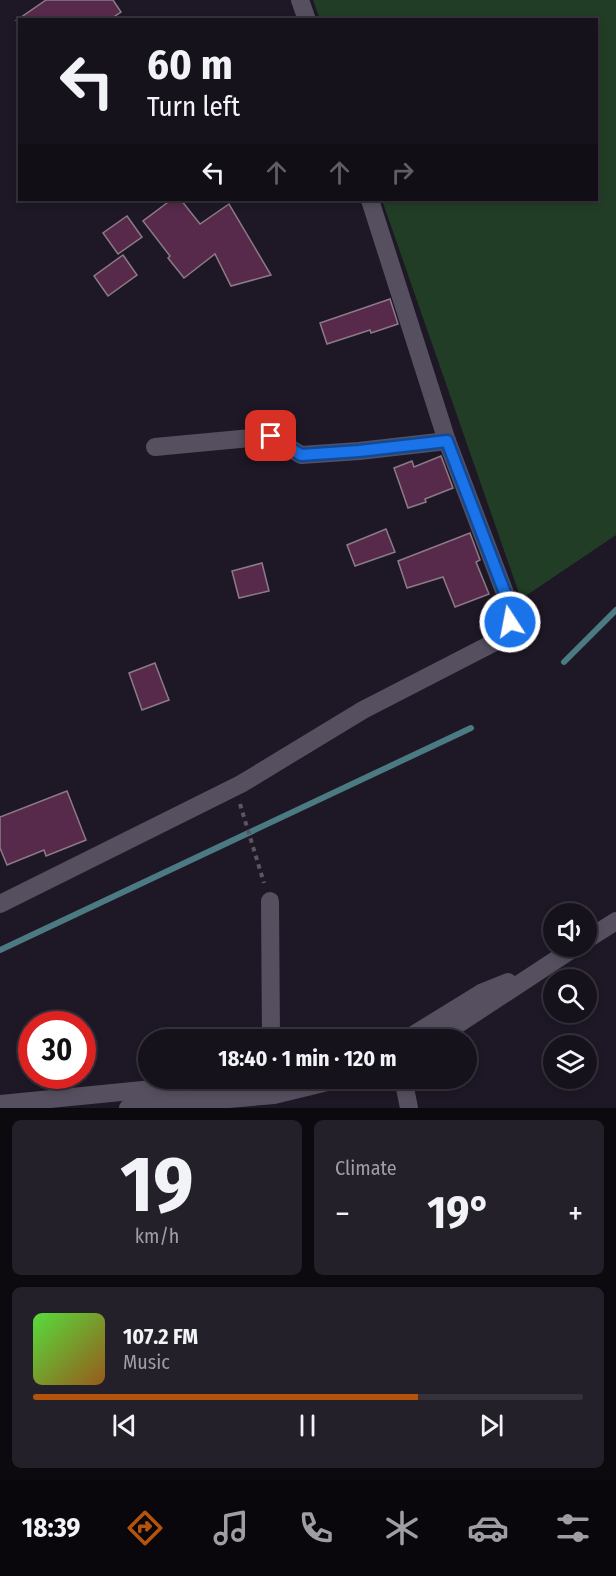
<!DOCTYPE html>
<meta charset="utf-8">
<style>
body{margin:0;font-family:"Fira Sans Condensed",sans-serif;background:#232029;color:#f1f3f6;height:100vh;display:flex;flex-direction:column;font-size:22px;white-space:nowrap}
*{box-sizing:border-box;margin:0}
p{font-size:20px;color:#9e9ea3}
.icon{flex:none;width:33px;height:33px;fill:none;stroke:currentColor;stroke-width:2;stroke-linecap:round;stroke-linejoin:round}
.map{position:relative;height:1108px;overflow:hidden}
.drawer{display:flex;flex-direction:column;gap:12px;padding:12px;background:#0c0a0f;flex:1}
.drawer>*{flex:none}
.banner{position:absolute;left:18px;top:18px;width:580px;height:183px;border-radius:0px;box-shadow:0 3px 9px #0003,0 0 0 2px #35323b;background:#16121c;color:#f1f3f6;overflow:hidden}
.tools{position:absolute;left:543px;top:903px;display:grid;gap:12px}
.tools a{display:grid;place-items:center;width:54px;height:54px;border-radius:50%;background:#16121c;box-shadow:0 3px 9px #0003,0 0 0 2px #35323b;font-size:30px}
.speed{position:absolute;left:18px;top:1011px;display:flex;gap:12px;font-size:30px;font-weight:700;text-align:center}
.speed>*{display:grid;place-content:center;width:78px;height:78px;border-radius:50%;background:#16121c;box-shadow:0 3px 9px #0003,0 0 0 2px #35323b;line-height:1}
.speed .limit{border:9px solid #d22;background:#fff;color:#111}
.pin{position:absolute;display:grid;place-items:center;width:51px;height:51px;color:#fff;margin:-26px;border-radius:12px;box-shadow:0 3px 9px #0006}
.me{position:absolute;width:66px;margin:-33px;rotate:349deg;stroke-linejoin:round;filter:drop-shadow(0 0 4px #0008)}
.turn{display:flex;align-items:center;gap:21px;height:126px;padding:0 30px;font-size:27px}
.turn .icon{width:78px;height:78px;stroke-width:2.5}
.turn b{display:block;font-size:42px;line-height:51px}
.lanes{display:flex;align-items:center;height:57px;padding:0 30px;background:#0003;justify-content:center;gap:30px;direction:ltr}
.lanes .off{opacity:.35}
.big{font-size:45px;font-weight:700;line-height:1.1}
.drawer .card{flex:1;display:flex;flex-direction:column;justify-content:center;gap:9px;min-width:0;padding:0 21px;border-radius:9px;background:#232029}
.drawer .dial{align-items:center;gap:0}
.dial b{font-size:78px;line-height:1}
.song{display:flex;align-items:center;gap:18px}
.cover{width:72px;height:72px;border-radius:9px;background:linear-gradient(135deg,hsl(110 70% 55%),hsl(30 70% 35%))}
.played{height:6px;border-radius:3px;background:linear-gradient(90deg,#b45309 70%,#35323b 70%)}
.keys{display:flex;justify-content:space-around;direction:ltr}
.heat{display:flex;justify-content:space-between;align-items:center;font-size:33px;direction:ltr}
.drawer .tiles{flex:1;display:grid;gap:12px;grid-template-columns:1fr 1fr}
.card:last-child{grid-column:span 2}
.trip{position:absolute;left:138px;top:1029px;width:339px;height:60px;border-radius:30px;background:#16121c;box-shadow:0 3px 9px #0003,0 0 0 2px #35323b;font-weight:700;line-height:60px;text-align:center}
.menu{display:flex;height:96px;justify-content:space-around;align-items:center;background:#09070b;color:#9e9ea3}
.menu .icon{width:42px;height:42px}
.menu .selected{color:#b45309}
.menu b{font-size:27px;color:#f1f3f6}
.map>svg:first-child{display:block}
</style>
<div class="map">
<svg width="616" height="1108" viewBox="0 0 616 1108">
<rect width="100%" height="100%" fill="#1e1826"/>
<!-- green -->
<path fill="#223d26" d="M313,0H616V535L521,599L382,200H597V20L320,19Z"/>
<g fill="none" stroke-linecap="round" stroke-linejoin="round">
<!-- stream -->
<g stroke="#4b7a83" stroke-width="6">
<path d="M564,662L616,610"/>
<path d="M0,950L471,728"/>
</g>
</g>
<!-- building -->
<g fill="#572a4b" stroke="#8c7b86" stroke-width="1.5">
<path d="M46,0H113L121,12L109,20H17Z"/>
<path d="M171,200H181L200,224L229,204L271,275L231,286L215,254L184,278L168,258L170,256L143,221Z"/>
<path d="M127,216L142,237L118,254L103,233Z"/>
<path d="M123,255L137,275L108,296L94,276Z"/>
<path d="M390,299L398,324L371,333L370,330L327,344L320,323Z"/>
<path d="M441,456L453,488L425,499L426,502L408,508L394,468L412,461L414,467Z"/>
<path d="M386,529L395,552L355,566L347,545Z"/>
<path d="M470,533L480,560L476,562L489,594L455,607L443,577L407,588L398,561Z"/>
<path d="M262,563L269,591L239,598L232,571Z"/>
<path d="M155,663L169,700L142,710L129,673Z"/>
<path d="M67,791L86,840L46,856L44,850L7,865L0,848V817Z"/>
</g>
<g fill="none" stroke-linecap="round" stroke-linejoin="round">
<!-- path -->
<path stroke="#5b5562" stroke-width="4" stroke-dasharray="4.5 4.5" stroke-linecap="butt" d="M240,804L264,883"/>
<!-- minor -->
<g stroke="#564f5f" stroke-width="18">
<path d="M300,0L307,20"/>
<path d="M155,447L271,436L301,455L359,451L447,441"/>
<path d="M270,901L271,1040"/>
<path d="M0,904L241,784L363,710L497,641C509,631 510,625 511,609L447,441L370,200"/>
<path d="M586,940L616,921"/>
<path d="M405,1040L483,992L508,982"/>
<path d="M434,1040L577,946"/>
<path d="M403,1078L409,1108"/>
<path d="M0,1104L263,1078"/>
<path d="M128,1108L274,1095L344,1078"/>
</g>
</g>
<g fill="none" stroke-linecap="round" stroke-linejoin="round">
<defs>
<path id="route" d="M271,436L301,455L359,451L447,441L511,609L510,622"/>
</defs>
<!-- route casing -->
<use href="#route" stroke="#114b97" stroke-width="15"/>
<!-- route -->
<use href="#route" stroke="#1a73e8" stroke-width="10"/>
</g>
</svg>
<div class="tools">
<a><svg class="icon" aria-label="sound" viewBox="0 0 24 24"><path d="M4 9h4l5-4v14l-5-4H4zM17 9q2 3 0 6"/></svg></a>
<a><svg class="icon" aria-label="search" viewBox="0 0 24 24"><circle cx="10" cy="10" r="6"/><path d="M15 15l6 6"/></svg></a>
<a><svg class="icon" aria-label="layers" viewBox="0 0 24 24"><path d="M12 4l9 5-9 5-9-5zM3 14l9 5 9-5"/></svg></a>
</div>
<div class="speed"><div class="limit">30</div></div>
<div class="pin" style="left:271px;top:436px;background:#d93025"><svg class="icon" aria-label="arrive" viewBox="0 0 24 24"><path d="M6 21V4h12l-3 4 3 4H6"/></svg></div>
<svg class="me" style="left:510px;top:622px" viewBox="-20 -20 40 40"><circle r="17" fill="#1a73e8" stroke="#fff" stroke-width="3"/><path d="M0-11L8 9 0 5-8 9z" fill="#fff"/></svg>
<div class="trip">18:40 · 1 min · 120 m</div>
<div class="banner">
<div class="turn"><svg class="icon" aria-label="left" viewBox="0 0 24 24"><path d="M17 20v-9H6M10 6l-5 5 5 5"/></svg><div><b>60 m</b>Turn left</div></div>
<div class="lanes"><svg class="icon" aria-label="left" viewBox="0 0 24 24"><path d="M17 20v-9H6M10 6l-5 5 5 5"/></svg><svg class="icon off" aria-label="ahead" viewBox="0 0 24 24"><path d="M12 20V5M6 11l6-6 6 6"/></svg><svg class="icon off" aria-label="ahead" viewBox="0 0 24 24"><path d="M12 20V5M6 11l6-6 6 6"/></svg><svg class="icon off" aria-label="right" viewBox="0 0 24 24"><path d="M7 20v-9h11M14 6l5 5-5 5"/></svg></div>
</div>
</div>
<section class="drawer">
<div class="tiles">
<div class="card dial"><b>19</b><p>km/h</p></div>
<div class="card"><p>Climate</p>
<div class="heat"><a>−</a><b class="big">19°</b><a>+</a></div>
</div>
<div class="card">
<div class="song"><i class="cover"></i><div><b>107.2 FM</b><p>Music</p></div></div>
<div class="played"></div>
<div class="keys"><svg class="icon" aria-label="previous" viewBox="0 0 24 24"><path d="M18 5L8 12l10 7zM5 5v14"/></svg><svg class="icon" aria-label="pause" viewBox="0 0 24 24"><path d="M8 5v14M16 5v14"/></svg><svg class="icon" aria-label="next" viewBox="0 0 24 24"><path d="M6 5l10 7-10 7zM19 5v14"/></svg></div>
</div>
</div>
</section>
<nav class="menu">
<b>18:39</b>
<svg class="icon selected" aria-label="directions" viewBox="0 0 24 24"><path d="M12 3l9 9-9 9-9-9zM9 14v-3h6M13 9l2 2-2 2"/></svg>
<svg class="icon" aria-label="music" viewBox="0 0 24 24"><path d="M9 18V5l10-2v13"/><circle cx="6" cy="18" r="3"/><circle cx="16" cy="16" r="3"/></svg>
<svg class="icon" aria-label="phone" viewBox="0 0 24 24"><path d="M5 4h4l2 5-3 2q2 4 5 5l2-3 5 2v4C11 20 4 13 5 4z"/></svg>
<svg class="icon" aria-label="climate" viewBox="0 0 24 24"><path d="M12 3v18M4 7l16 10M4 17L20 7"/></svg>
<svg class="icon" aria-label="car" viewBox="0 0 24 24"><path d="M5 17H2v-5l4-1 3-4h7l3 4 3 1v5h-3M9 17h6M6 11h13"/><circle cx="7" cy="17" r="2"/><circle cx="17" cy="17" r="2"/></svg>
<svg class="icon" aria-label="filters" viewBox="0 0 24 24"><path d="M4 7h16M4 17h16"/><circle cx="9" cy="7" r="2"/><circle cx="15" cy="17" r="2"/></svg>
</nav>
